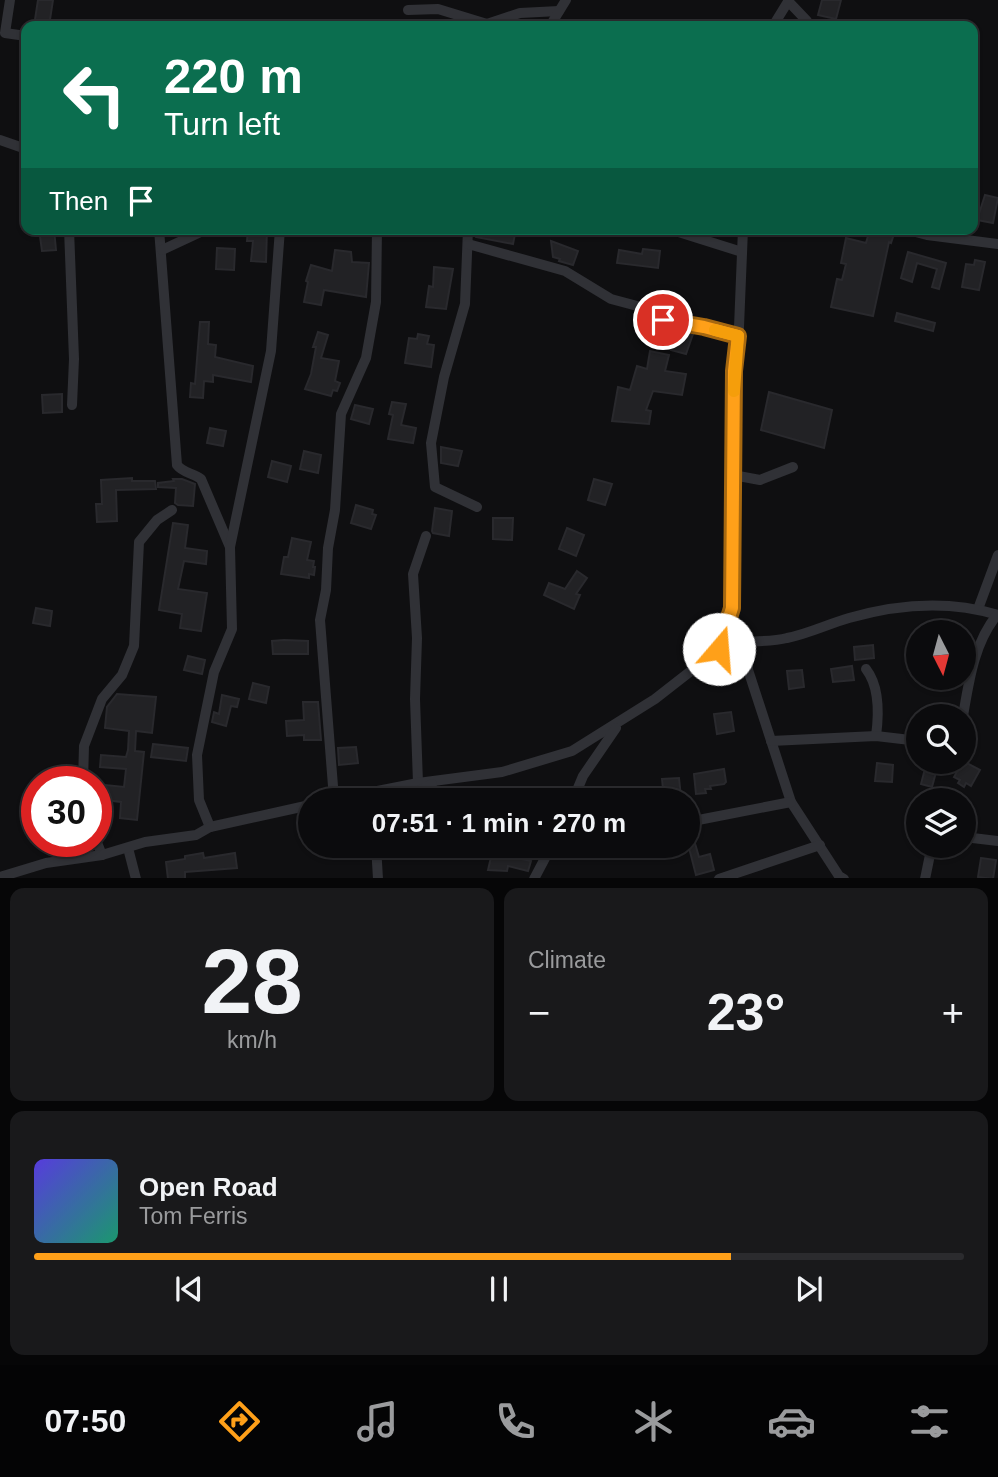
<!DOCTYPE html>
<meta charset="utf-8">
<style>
body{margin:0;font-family:Arial,sans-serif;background:#19191b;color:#f1f3f6;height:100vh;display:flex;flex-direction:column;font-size:26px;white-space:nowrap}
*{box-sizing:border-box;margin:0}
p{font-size:23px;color:#9a9b9d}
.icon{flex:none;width:38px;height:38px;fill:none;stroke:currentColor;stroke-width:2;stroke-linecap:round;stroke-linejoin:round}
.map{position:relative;height:878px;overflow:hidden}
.sheet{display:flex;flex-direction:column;gap:10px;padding:10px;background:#060607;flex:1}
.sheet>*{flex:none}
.top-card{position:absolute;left:21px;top:21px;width:957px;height:214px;border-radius:14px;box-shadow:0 2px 5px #0004,0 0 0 2px #2b2b2e;background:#0b6e4f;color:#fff;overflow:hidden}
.needle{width:46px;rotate:174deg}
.controls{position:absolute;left:906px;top:620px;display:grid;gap:14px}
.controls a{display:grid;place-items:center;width:70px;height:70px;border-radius:50%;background:#0b0b0d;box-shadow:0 2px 5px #0004,0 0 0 2px #2b2b2e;font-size:35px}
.speed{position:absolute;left:21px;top:766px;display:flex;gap:14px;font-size:35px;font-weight:700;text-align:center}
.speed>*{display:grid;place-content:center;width:91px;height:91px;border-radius:50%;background:#0b0b0d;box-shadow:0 2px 5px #0004,0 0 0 2px #2b2b2e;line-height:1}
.speed .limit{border:10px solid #d22;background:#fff;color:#111}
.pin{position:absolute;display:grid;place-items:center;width:60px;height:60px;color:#fff;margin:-30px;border:4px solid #fff;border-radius:50%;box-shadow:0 2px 7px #0007}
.me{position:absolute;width:77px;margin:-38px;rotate:18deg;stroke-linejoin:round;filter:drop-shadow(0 0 5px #0008)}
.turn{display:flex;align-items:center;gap:24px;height:147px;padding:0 28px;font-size:32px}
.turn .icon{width:91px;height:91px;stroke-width:2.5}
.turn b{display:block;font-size:49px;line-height:60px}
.then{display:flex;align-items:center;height:66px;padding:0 28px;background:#0003;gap:14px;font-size:26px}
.big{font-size:52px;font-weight:800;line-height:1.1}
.sheet .tile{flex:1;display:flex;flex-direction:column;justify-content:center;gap:10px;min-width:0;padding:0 24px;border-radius:14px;background:#19191b}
.sheet .dial{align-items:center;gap:0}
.dial b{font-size:91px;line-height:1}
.song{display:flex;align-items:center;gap:21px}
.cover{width:84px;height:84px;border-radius:10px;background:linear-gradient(135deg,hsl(250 70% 55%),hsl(160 70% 35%))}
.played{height:7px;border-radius:4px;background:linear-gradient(90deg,#ffa019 75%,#2b2b2e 75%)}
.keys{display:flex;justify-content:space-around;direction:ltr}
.heat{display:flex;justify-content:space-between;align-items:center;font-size:38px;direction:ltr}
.sheet .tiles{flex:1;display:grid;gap:10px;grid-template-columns:1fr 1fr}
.tile:last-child{grid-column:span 2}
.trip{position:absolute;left:298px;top:788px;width:402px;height:70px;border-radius:35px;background:#0b0b0d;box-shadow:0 2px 5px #0004,0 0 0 2px #2b2b2e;font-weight:800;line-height:70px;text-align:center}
.dock{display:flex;height:112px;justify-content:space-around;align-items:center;background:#040405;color:#9a9b9d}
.dock .icon{width:49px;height:49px}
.dock .on{color:#ffa019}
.dock b{font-size:32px;color:#f1f3f6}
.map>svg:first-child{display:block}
</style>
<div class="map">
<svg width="998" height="879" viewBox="0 0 998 879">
<rect width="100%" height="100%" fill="#0f0f11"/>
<!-- building -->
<g fill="#222225" stroke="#29292d" stroke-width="2">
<path d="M38,0H53L49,26H34Z"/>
<path d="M822,0H841L836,19L818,15Z"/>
<path d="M985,195L998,198L993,223L977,220Z"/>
<path d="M39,229H54L56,250L42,251Z"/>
<path d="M248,229H267L266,262L251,261L253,241H247Z"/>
<path d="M477,229H516L513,244L476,237Z"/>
<path d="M870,229L894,234L891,243L889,242L873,316L831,307L837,279L842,280L846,264L841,263L846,238L866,243Z"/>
<path d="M551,241L578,251L573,265L559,261L560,259L553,257Z"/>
<path d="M217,248L235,249L234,270L216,269Z"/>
<path d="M643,249L660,251L658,268L617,263L619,250L642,254Z"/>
<path d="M335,250L351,252L352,262L369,263L366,297L324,290L321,305L304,302L308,282L306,281L311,265L332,271Z"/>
<path d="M908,252L946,263L939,289L932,287L937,269L917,263L912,282L901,278Z"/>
<path d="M975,260L985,262L979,290L962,287L966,264L974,265Z"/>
<path d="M434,267L453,269L446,309L426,307L429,286L433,287Z"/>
<path d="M897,313L935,323L933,331L895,321Z"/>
<path d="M200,322H209L208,344L216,345L215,357L253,366L251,382L213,375V382L204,381L203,398L190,397L191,383L195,384Z"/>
<path d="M677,330L693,334L686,354L671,350Z"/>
<path d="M318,332L328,335L321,358L339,361L335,381L340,383L337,391L333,390L331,396L305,389L311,374L316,347H313Z"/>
<path d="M418,334L429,336L427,344L434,345L431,367L405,363L409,338L417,339Z"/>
<path d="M650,351L669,355L665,371L686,374L682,395L653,391L646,410L651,411L649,424L612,421L618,387L630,390L637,366L647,369Z"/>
<path d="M769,392L832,410L824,448L761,430Z"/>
<path d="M62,394V412L43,413L42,395Z"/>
<path d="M392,402L406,404L401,425L416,428L413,443L388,439L393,415L389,414Z"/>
<path d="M355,405L373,409L369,424L351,419Z"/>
<path d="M210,428L226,431L223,446L207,443Z"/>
<path d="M441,447L462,451L458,466L441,463Z"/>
<path d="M304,451L321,455L318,473L300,469Z"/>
<path d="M272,461L291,466L287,482L268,477Z"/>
<path d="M132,478V481H155L156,489L116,490L117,521L97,522L96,504H102L101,480Z"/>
<path d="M173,479H182L195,484L193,506L178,505L175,503L176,488L158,487V483L174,481Z"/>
<path d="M594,479L612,484L605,505L588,500Z"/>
<path d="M356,505L373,510L372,514L376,515L371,529L351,523Z"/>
<path d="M435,508L452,511L449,536L433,533L432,531Z"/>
<path d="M493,518H513L512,540L493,539Z"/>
<path d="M173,523L188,525L185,548L207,551L206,564L184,561L178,589L207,593L201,631L180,628L182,614L159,610Z"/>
<path d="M567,528L584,535L576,556L559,549Z"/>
<path d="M292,538L311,542L307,560L314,561L313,567H315L314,575L309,574V578L281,574L284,557H288Z"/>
<path d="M577,571L587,578L576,594L580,595L574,609L544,595L549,583L565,589Z"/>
<path d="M36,608L52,611L50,626L33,623Z"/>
<path d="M284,640L308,641V654H273L272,641Z"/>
<path d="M873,645L874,658L855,660L854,647Z"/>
<path d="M188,656L205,660L202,674L184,670Z"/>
<path d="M852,666L854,680L833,682L831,669Z"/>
<path d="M802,670L804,687L789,689L787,671Z"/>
<path d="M253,683L269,687L266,703L249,699Z"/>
<path d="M117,694L156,697L152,733L136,731L135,751L144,752L137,820L120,818L121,802L96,799V784L124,787L126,769L100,767L101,755L126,757L128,750L129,731L105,728L107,707Z"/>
<path d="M222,695L239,699L237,707L231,706L226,726L212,722L214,712L219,714Z"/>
<path d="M303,702H318L321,740H304V735L287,736L286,721L304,720Z"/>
<path d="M731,712L734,731L717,734L714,714Z"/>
<path d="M153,744L188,748L186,761L151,757Z"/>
<path d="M356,747L358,763L339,765L338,748Z"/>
<path d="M927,761H939L932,787L921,784Z"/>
<path d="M963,761L980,770L971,786L966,783L964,787L958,783L960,780L954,777Z"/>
<path d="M877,763L893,765L892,782L875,781Z"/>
<path d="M724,769L726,782L724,784L710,786L711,789H705L706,793L696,794L694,774Z"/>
<path d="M679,778L681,797L664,799L662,779Z"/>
<path d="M694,840L699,857L710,854L714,870L696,875L688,844Z"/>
<path d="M203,853L204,858L235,853L237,868L185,872V879H168L166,862L185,859V856Z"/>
<path d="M492,853L531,861L528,871L508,866L507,871L488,870Z"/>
<path d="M981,858L996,860L993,879L978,877Z"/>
</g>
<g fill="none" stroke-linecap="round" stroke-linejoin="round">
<!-- street -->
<g stroke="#303136" stroke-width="10">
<path d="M10,0L5,33L26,36"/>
<path d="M788,1L807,21L808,26"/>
<path d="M408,10L438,9L487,24L520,13L559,11"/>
<path d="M550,26L566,0"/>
<path d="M773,26L789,0"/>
<path d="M0,140L26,149"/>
<path d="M69,229L74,359L72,405"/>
<path d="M159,229L177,465C183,473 193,473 201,479L230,547"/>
<path d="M468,229L465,304L444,377L431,443L435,487L477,507"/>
<path d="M669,229L742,252"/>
<path d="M904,229L927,235L998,244"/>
<path d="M468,244L565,271L611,299L641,307L663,320L704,327L738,336"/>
<path d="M162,250L207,229"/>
<path d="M733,475L760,480L793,467"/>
<path d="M978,609L998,555"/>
<path d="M732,610L739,642L791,802L839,876L844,879"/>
<path d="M739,642C754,641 772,642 787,638C808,634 828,624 849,618C898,604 949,600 998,615"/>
<path d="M719,649L748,669"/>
<path d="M866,669C880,687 879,714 876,736"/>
<path d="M963,716C969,681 974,643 997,615"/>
<path d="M771,741L876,736L919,741"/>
<path d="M83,782L84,746L102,699L122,675L134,646L139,542L157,520L172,510"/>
<path d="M418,783L415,699L417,638L413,574L426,536"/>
<path d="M334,799L320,620L326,590L328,548L335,510L341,414L366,358L376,302L377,229"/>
<path d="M332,800L418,783L502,772L572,751L655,699L719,649L732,608L734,371L739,327L743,229"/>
<path d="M402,800L432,784"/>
<path d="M573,800L583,776L616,728"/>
<path d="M688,822L791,802"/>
<path d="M210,827L199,800L197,755L214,672L232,629L230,547L271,351L280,229"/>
<path d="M964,837L998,841"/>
<path d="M96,840L102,855"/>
<path d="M376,845L378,879"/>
<path d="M128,848L136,879"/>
<path d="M0,877L46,863L102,855L145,842L196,835L210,827L310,805"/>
<path d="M534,879L552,845"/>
<path d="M719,879L820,845"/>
<path d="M925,879L932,845"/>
</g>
</g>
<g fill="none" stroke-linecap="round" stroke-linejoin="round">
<defs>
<path id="route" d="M663,320L704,327L738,336L734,371L732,608L719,649"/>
</defs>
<!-- route casing -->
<use href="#route" stroke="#a66810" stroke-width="18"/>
<!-- route -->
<use href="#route" stroke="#ffa019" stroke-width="12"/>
<!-- slow -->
<path stroke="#f59e0b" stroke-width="12" d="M715,330L738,336L734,391"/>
</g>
</svg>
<div class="controls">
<a><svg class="needle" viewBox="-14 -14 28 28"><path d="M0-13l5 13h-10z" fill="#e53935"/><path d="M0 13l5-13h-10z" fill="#9a9b9d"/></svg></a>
<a><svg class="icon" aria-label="search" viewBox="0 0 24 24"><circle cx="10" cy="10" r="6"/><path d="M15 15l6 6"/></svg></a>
<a><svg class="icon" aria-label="layers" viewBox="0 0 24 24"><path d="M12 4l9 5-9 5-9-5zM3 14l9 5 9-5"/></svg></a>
</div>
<div class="speed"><div class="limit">30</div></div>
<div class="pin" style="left:663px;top:320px;background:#d93025"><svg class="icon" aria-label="arrive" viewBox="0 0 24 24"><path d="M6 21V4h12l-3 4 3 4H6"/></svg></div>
<svg class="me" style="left:719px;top:649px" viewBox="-20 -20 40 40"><circle r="19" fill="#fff"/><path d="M0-13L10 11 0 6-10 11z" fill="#ffa019"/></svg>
<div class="trip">07:51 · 1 min · 270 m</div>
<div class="top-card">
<div class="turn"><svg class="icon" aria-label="left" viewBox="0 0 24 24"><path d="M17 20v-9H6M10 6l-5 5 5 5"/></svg><div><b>220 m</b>Turn left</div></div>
<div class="then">Then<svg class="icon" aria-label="arrive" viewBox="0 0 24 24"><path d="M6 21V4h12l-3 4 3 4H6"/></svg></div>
</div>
</div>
<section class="sheet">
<div class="tiles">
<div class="tile dial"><b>28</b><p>km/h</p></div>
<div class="tile"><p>Climate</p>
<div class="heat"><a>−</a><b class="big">23°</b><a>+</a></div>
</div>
<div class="tile">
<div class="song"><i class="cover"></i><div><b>Open Road</b><p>Tom Ferris</p></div></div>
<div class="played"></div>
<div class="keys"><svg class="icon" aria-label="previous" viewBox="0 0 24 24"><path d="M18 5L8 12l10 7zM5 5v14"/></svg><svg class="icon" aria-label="pause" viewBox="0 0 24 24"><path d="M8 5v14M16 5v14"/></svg><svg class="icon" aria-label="next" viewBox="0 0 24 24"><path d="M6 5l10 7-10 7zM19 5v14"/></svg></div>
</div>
</div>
</section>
<nav class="dock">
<b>07:50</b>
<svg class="icon on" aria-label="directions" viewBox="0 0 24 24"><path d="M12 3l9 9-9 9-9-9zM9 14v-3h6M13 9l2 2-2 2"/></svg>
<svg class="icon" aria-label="music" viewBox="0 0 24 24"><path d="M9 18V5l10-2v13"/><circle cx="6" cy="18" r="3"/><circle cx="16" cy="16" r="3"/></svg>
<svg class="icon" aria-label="phone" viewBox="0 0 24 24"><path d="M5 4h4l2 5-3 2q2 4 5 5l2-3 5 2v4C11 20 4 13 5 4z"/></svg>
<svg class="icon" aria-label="climate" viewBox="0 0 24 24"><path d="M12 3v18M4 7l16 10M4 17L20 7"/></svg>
<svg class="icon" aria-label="car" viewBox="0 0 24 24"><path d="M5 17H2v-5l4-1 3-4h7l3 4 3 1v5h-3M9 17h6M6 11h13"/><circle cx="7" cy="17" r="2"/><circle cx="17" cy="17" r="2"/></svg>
<svg class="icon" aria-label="filters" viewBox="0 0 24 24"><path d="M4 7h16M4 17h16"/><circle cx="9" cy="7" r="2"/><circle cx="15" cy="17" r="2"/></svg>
</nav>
